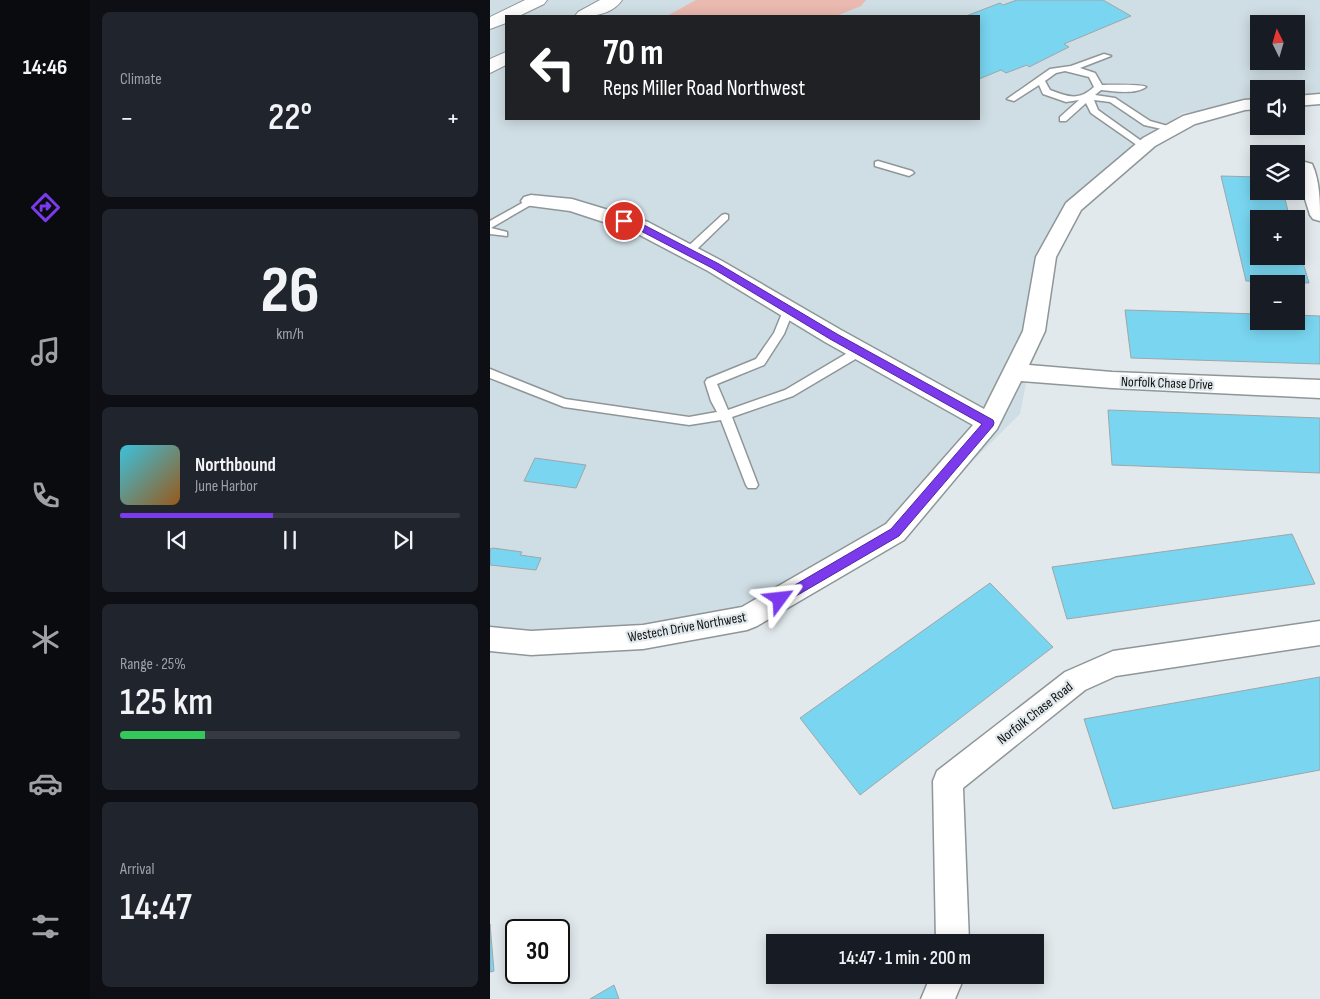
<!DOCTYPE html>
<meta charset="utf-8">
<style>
body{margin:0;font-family:"Sofia Sans Condensed",sans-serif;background:#20242c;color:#f1f3f6;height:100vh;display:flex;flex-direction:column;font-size:19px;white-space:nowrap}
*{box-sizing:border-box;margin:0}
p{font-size:16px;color:#9ea1a6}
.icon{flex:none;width:28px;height:28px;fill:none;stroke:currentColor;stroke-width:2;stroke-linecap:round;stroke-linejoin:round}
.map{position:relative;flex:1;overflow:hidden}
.drawer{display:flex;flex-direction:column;gap:12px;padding:12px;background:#0d0f14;width:400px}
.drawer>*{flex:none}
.banner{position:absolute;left:15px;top:15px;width:475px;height:105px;border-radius:0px;box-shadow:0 2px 12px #0003;background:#202124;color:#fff;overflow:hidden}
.needle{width:32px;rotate:355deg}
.controls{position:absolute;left:760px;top:15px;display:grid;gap:10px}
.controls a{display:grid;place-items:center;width:55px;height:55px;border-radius:0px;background:#171b24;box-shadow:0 2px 12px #0003;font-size:25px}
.speed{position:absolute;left:15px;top:919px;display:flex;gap:10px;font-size:25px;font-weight:700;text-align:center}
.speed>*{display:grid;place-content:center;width:65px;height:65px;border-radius:50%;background:#171b24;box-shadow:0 2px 12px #0003;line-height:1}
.speed .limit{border:2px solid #111;border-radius:8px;background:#fff;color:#111}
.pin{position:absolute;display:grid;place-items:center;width:42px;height:42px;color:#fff;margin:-21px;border:2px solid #fff;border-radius:50%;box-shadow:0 1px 5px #0007}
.me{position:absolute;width:55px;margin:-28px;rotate:60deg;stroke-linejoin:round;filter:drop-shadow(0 0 4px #0008)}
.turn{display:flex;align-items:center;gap:18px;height:105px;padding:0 15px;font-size:22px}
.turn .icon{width:65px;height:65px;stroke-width:2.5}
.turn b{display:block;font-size:35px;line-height:42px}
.big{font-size:38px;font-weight:600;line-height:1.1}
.drawer .tile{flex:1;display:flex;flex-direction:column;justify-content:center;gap:8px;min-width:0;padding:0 18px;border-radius:8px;background:#20242c}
.drawer .dial{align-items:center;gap:0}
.dial b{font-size:65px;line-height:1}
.song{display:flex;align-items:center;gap:15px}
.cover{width:60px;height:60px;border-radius:8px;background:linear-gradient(135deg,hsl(190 70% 55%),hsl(30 70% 35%))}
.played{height:5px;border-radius:2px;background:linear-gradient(90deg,#7c3aed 45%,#363941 45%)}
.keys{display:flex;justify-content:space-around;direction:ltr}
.heat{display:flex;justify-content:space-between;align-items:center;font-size:28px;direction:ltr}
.charge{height:8px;border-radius:4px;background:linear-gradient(90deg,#34c759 25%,#363941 0)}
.trip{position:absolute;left:276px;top:934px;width:278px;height:50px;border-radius:0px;background:#171b24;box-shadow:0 2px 12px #0003;font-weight:600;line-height:50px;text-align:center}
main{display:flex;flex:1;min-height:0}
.tab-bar{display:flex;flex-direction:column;width:90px;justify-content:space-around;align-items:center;background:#090b0e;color:#9ea1a6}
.tab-bar .icon{width:35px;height:35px}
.tab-bar .active{color:#7c3aed}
.tab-bar b{font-size:22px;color:#f1f3f6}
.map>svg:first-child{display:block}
</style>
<main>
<nav class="tab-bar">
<b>14:46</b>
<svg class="icon active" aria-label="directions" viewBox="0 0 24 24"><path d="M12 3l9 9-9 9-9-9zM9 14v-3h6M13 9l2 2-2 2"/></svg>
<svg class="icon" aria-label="music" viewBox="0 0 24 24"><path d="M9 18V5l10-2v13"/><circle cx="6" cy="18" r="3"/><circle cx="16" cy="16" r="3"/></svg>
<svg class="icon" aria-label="phone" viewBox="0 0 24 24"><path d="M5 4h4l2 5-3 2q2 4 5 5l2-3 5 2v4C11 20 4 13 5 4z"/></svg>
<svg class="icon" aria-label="climate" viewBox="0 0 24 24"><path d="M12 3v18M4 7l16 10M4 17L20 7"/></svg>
<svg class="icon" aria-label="car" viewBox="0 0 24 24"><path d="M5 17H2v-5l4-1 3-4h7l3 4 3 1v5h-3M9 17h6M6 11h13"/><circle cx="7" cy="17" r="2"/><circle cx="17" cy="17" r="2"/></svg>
<svg class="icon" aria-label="filters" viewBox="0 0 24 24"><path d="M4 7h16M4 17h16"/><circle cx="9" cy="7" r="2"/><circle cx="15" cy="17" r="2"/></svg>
</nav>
<section class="drawer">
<div class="tile"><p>Climate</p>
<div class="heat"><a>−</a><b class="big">22°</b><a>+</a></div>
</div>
<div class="tile dial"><b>26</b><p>km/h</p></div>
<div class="tile">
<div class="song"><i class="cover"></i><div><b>Northbound</b><p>June Harbor</p></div></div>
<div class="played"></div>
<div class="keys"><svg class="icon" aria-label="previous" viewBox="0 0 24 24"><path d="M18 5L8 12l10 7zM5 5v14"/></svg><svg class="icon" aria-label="pause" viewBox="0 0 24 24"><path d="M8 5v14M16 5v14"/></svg><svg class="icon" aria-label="next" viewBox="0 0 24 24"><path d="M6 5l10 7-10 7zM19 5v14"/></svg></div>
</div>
<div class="tile"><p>Range · 25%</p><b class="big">125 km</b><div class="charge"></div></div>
<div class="tile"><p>Arrival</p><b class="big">14:47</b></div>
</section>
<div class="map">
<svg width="830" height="999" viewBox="0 0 830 999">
<rect width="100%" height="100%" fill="#e2e9ec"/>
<!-- built -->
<path fill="#cfdee4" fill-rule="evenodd" d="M0,0H830V97L806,99V89H769V104L692,113L568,220L530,414L420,523L225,622L0,652ZM16,16H489V119H16ZM769,24H806V61H769Z"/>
<!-- green -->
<path fill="#eab9b0" d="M206,0H376L371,6L346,16H177Z"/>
<!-- building -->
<g fill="#79d5f0" stroke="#9fa6a8">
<path d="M527,0H613L641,16L574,44L579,47L539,67L537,65L516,73L511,70L489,79V16H476L510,3L513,5Z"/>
<path d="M731,176L769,177V191H793L800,219H769V256H806V239L819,283L756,281Z"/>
<path d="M635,310L769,314V321H806V315L830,316V364L641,358Z"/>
<path d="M618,410L830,418V473L622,465Z"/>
<path d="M45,458L96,465L86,488L34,481Z"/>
<path d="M802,534L825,584L577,619L562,567Z"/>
<path d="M3,548L32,552L30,555L51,558L46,570L0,565V549Z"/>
<path d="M500,583L563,647L370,795L310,718Z"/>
<path d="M830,677V770L623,809L594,719Z"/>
<path d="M0,924L4,971L0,972Z"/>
<path d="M124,985L129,999H100Z"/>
</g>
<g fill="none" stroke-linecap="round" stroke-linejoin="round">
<defs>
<g id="service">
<path d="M614,54L621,56L590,68L605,73L612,85C621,85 652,84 656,87C645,95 624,91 611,90L605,95L625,98L660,121L685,128V132L654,125L620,102L604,100L608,110L657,145V149L654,150L601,113L596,103L576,121H570V117L589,100L576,102L553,94L549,85L524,101L517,99L560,69L581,66ZM575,71L599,77L604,87C589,101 578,97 560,90L555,81L566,73Z"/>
<path d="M388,161L422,171L424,173L419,176L385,166V162Z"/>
<path d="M41,198L44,199V203L1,228L17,232V236L0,234V221Z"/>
<path d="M235,214L238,215V219L202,254H194V250L232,215Z"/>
<path d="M299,305L304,309L294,334L274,365L227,384L238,410L295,390L366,348H374L376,351L374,354L303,396L242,417L268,485L266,488H258L256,485L231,420L199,425L74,407L0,378V369L75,399L199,417L227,412L221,401L215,382L217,379L266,359L284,333L295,306Z"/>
</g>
<g id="minor">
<path d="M830,94V104L806,106V96Z"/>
<path d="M769,99V109L755,110L705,124L665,146L591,210L566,257L555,331L539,365L622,372L830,380V398L622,388L531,381L507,429L414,540L267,626L257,630L153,649L41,655L0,651V627L41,631L153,625L252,607L396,524L483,425L335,342L218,271L144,232L80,211L34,205L31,201L34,197L41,195L82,199L158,222L232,261L351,330L494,409L533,331L546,257L576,203L653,138L693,116L754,100Z"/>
<path d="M815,162L822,164C830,181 830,202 830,221L823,219L820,215L806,170L808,164Z"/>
<path d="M830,621V645L626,676L595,690L473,788L479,942H446L443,781L447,771L575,672L623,651Z"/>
<path d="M441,975H475L465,999H431Z"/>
</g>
<g id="trunk">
<path d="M35,0H57L54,4L29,16H16V23L0,29V17Z"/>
<path d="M110,0H132C122,15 101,17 85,16L88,12Z"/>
<path d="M16,52V65L0,73V59Z"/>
</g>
</defs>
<!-- service casing -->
<use href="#service" stroke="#8f9698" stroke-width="3"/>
<!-- minor casing -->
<use href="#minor" stroke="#8f9698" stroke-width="3"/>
<!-- trunk casing -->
<use href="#trunk" stroke="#8f9698" stroke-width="2"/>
<!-- service -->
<use href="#service" fill="#fff" fill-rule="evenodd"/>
<!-- minor -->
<use href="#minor" fill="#fff" fill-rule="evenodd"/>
<!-- trunk -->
<use href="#trunk" fill="#fff" fill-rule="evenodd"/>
</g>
<!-- route -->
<path fill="#7c3aed" stroke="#51269a" d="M134,218L154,225L229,264L347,334L503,420L504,423L503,426L409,536L294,603L290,605L286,603L284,599L286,596L401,529L492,424L340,339L222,268L147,229L130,223V219Z"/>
<g text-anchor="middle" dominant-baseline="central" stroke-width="4.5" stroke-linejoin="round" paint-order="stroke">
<!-- street labels -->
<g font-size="14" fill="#0d1010" stroke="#e2e9ec">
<text transform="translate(677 383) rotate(2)">Norfolk Chase Drive</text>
<text transform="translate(197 627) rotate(-10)">Westech Drive Northwest</text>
<text transform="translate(545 713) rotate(-38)">Norfolk Chase Road</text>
</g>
</g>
</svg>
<div class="controls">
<a><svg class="needle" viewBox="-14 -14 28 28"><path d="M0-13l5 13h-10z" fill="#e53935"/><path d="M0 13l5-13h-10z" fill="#9ea1a6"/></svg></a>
<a><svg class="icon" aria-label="sound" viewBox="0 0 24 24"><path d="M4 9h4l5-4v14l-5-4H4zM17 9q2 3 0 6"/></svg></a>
<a><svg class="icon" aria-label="layers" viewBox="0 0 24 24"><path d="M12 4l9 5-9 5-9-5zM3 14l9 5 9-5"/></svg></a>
<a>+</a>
<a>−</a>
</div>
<div class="speed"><div class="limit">30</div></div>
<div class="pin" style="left:134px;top:221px;background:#d93025"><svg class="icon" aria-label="arrive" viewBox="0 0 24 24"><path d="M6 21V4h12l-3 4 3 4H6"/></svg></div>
<svg class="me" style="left:290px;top:599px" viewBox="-20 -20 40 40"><path d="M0-17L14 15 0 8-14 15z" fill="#7c3aed" stroke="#fff" stroke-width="4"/></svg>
<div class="trip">14:47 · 1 min · 200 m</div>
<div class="banner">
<div class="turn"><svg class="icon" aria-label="left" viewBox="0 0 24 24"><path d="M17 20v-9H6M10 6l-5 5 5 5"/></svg><div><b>70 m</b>Reps Miller Road Northwest</div></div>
</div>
</div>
</main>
